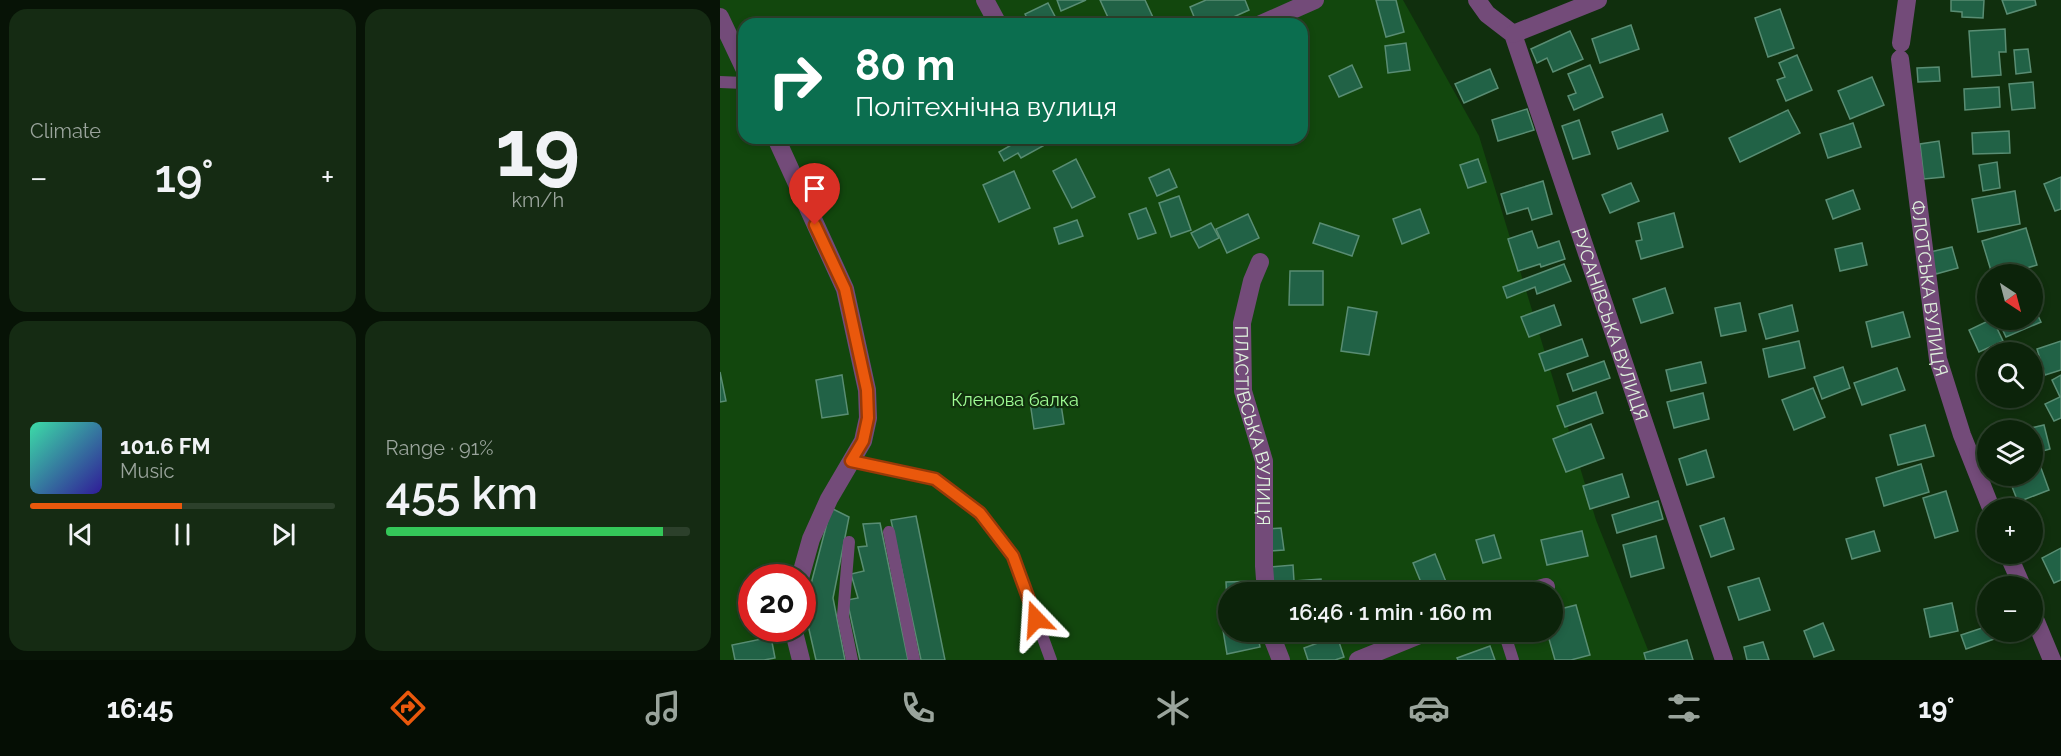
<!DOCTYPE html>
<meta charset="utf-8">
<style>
body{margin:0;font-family:Raleway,sans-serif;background:#152b13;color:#f1f3f6;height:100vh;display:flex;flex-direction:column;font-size:22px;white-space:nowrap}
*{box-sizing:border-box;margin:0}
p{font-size:20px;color:#9aa49c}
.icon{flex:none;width:33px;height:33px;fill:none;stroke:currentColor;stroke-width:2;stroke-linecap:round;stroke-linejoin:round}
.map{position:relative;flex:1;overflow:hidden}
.sheet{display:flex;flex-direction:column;gap:9px;padding:9px;background:#071306;width:720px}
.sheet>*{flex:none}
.banner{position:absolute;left:18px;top:18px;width:570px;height:126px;border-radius:18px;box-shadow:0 3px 9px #0003,0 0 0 2px #2c402b;background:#0b6e4f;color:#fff;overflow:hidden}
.needle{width:39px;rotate:144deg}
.fabs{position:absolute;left:1257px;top:264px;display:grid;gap:12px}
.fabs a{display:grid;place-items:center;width:66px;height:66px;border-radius:50%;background:#0c230a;box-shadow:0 3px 9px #0003,0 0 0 2px #2c402b;font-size:30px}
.speed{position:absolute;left:18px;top:564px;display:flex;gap:12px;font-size:30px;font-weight:700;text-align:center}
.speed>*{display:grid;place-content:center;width:78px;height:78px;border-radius:50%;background:#0c230a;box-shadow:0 3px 9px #0003,0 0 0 2px #2c402b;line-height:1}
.speed .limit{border:9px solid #d22;background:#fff;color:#111}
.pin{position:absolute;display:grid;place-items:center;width:51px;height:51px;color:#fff;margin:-62px -26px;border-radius:50% 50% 50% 0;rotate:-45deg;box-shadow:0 0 6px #0007}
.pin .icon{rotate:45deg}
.me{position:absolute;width:66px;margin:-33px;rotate:340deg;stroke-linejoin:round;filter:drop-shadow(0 0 4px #0008)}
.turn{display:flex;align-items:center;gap:21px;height:126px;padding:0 18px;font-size:27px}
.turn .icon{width:78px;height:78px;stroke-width:2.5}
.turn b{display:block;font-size:42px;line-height:51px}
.big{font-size:45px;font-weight:600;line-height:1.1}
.sheet .card{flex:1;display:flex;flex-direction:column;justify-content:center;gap:9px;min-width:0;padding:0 21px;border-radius:18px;background:#152b13}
.sheet .dial{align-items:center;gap:0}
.dial b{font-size:78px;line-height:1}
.song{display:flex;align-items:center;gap:18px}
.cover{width:72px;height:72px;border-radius:9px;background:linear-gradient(135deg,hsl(160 70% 55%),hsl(250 70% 35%))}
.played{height:6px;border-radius:3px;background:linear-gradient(90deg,#ea580c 50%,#2c402b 50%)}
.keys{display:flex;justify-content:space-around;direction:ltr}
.heat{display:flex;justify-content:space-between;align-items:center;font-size:33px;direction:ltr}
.charge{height:9px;border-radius:4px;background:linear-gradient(90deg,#34c759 91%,#2c402b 0)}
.sheet .tiles{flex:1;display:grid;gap:9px;grid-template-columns:repeat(2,1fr)}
.trip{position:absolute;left:498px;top:582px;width:345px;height:60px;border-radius:30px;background:#0c230a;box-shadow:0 3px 9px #0003,0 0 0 2px #2c402b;font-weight:600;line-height:60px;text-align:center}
.menu{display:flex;height:96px;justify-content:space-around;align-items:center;background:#050e04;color:#9aa49c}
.menu .icon{width:42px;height:42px}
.menu .on{color:#ea580c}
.menu b{font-size:27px;color:#f1f3f6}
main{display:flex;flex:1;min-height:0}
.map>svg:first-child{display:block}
</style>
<main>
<section class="sheet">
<div class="tiles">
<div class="card"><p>Climate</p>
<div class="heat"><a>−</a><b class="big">19°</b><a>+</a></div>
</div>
<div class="card dial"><b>19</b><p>km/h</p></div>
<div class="card">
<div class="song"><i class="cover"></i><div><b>101.6 FM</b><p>Music</p></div></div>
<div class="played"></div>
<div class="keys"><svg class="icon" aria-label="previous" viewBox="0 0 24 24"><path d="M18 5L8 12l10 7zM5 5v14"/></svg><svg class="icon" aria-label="pause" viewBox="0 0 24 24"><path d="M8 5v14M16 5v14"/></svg><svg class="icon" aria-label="next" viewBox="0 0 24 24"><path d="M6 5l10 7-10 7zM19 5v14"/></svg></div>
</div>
<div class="card"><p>Range · 91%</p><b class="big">455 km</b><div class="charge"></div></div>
</div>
</section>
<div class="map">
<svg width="1341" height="660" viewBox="0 0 1341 660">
<rect width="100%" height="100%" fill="#102f0d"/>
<!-- green -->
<path fill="#12470d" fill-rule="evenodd" d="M0,0H683L759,136L876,520L932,660H0ZM24,24H582V138H24ZM32,578H82V628H32ZM508,592H832V632H508Z"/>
<!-- building -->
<g fill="#216246" stroke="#598d73" stroke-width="1.5">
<path d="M337,0H366L341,11Z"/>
<path d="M380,0H425L436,24H391Z"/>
<path d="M486,0H525L529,10L498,24H477L470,7Z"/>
<path d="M656,0H676L684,32L666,37Z"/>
<path d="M1231,0H1264L1263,18L1242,17V12L1231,11Z"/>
<path d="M1282,0H1315L1316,5L1287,14Z"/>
<path d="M328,3L339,24H310L305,14Z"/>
<path d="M1060,9L1074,48L1048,57L1035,18Z"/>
<path d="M911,25L919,49L880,63L872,39Z"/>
<path d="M1285,29L1286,52H1279L1281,75L1252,77L1249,31Z"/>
<path d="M850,31L863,59L833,72L827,58L817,63L811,49Z"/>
<path d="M686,43L690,70L668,73L665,46Z"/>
<path d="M1308,49L1311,72L1296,74L1294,50Z"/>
<path d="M1077,55L1092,90L1066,101L1057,80L1065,77L1059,63Z"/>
<path d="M632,65L642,87L619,97L609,76Z"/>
<path d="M870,65L883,97L854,110L848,96L856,93L848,74Z"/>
<path d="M1219,67L1220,81L1198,82L1197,68Z"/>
<path d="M770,69L778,88L744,103L735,84Z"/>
<path d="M1152,77L1164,105L1130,119L1118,91Z"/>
<path d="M1313,82L1315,108L1292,110L1289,84Z"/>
<path d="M1279,87L1280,107L1245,110L1244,89Z"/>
<path d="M807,109L814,130L778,141L772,120Z"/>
<path d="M1068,110L1080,133L1020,162L1009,138Z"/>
<path d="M942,114L948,131L898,149L892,132Z"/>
<path d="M859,120L870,154L853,159L842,126Z"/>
<path d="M1133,123L1141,147L1108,158L1100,134Z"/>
<path d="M1289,131L1290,153L1253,154L1252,133Z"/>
<path d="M290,138H319L323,146L301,158L298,153L284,161L279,152L293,144Z"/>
<path d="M1219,141L1224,177L1204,179L1200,144Z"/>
<path d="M356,159L375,197L352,208L333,171Z"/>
<path d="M758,159L766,182L748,188L740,165Z"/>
<path d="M1277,162L1280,188L1263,191L1259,165Z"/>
<path d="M449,169L457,187L437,196L429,178Z"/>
<path d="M294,171L310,208L279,222L263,185Z"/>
<path d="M1341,177V209L1335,211L1324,184Z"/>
<path d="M823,181L832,214L812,220L808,208L787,214L781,194Z"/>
<path d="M911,183L919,201L890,213L882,195Z"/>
<path d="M1133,190L1140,209L1113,219L1106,200Z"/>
<path d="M1295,191L1300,224L1258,232L1252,199Z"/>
<path d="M459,196L471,230L451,237L439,203Z"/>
<path d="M426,208L436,233L418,239L409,214Z"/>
<path d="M700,209L709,233L682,244L673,219Z"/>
<path d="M954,213L963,247L921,259L916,241L922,240L918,223Z"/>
<path d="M528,214L539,238L507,253L496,229Z"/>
<path d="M357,220L363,236L339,244L334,228Z"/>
<path d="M491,223L499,238L479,248L471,233Z"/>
<path d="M600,223L639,236L632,256L593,243Z"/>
<path d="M1306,228L1317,265L1286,274H1272L1262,241Z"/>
<path d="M812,231L818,248L839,241L845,259L821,267L820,264L798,271L788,239Z"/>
<path d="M1142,243L1147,265L1120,271L1115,249Z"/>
<path d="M1232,247L1238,268L1216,274L1210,252Z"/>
<path d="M844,264L851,281L817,294L815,287L787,298L783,287Z"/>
<path d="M570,271H603V305H569Z"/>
<path d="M945,288L953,313L921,323L913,299Z"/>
<path d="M1020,303L1026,331L1001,336L995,308Z"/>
<path d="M1312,303L1321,322L1286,337L1278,320H1312Z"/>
<path d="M834,305L841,325L809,337L801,317Z"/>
<path d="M1072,305L1078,331L1046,339L1039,314Z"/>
<path d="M628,307L657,312L649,355L621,351Z"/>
<path d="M1183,312L1190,337L1152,347L1146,322Z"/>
<path d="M1270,320H1273L1283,341L1259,352L1249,330Z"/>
<path d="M862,339L868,356L825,371L819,354Z"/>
<path d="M1079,341L1085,368L1049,377L1043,349Z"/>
<path d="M1341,341V370L1325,375L1317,349Z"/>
<path d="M884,361L890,378L853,391L847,374Z"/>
<path d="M981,362L986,383L951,391L946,370Z"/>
<path d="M1123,367L1130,388L1102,399L1094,377Z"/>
<path d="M1177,368L1185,390L1142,405L1134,383Z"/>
<path d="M0,372L6,401L0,402Z"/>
<path d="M122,375L128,414L102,418L96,380Z"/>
<path d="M1341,375V418L1334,421L1325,404L1340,397L1332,380Z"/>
<path d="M1093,388L1105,417L1074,430L1062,400Z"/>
<path d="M876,392L883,413L845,427L837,406Z"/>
<path d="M983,393L989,419L954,428L947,402Z"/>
<path d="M340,398L344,424L314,429L310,402Z"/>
<path d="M871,424L884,458L846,472L833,439Z"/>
<path d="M1205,425L1214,456L1178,465L1170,435Z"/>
<path d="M1324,425L1330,449L1312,454V430H1302Z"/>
<path d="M986,450L994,477L967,485L959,459Z"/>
<path d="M1201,464L1209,492L1164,506L1156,478Z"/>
<path d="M1321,468L1329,490L1298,502L1289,479L1299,476H1312V471Z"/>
<path d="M902,474L909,497L870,509L863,486Z"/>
<path d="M1226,491L1238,531L1215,538L1203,498Z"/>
<path d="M938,501L943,519L897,533L892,515Z"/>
<path d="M111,508L129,517L113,598L125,660H96L85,612L87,599Z"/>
<path d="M196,516L225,660H201L171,520Z"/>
<path d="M1004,518L1014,549L991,557L980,526Z"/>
<path d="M160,523L188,660H140L127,600L138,598L131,574L144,571L138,547L147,546L143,524Z"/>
<path d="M561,528L564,550L549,551L547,529Z"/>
<path d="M862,531L868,556L827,565L821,540Z"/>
<path d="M1154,531L1160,551L1132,559L1126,539Z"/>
<path d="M774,535L781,558L763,563L756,540Z"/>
<path d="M936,536L944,568L911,577L903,545Z"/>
<path d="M1341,548V580L1334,583L1322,558Z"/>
<path d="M715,554L730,592H705L693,563Z"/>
<path d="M573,565L574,581L601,579L602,592H553L549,567Z"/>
<path d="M1039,578L1050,610L1019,620L1008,587Z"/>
<path d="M534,581V592H508V603H507L506,582Z"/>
<path d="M1232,603L1238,631L1210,637L1204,609Z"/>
<path d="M856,605L870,655L851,660H835L827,632H832V611Z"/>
<path d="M1103,623L1114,650L1094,657L1084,631Z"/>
<path d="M1268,626V632H1275L1277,638L1246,649L1241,635Z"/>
<path d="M508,629V632H537L540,647L507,654L503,630Z"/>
<path d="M617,636L624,657L615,660H588L584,648Z"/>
<path d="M51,637L55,658L44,660H15L12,645Z"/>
<path d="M967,640L973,660H926L924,653Z"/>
<path d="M1043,642L1049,660H1027L1024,647Z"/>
<path d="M770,646L775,660H738L737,658Z"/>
</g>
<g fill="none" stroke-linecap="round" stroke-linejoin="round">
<!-- service -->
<g stroke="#734b79" stroke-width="12">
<path d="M0,82L24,83"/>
<path d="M131,461L215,479L260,513L293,556L331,660"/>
<path d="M169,532L194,660"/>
<path d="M129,542L123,616L132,660"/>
<path d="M784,632L793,660"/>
</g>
<!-- minor -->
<g stroke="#734b79" stroke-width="18">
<path d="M265,0L278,24"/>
<path id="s1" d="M757,0L767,14L793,34L1004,660"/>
<path d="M0,17L24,68"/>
<path d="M541,24L595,0"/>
<path d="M793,34L878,0"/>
<path d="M1181,43L1187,0"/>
<path id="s2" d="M1180,59L1218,359L1242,435L1271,508"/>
<path d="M56,138L125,289L147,390L148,418L143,441L109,499L91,539L80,578"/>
<path id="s3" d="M540,262L532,281L522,323L523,391L544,461V566L546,592"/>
<path d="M1288,554L1302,586"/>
<path d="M808,592L826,587"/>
<path d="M1312,612L1332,660"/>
<path d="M73,628L81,660"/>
<path d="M550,632L561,660"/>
<path d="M638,660L707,632"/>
</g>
</g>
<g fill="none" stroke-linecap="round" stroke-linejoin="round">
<defs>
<path id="route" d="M95,225L125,289L147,390L148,418L143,441L131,461L215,479L260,513L293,556L316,619"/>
</defs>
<!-- route casing -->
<use href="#route" stroke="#983908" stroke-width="15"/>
<!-- route -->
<use href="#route" stroke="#ea580c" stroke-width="10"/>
</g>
<g text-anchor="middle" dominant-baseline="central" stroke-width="4.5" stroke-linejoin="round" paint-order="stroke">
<!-- street labels -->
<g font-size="18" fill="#e0f3de" stroke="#102f0d">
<text stroke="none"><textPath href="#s2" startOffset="231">ФЛОТСЬКА ВУЛИЦЯ</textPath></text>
<text stroke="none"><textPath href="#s1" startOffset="356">РУСАНІВСЬКА ВУЛИЦЯ</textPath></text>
<text stroke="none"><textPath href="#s3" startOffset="168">ПЛАСТІВСЬКА ВУЛИЦЯ</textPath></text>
</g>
<!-- park labels -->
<g font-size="18" fill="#a0fd95" stroke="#102f0d">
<text x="295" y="399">Кленова балка</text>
</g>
</g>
</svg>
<div class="fabs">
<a><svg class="needle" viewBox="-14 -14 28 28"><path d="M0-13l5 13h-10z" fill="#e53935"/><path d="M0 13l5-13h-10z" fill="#9aa49c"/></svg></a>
<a><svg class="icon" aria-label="search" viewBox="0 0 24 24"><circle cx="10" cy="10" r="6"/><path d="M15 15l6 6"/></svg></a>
<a><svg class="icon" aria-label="layers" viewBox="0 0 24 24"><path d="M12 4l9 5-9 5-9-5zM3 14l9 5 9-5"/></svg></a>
<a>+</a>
<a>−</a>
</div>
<div class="speed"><div class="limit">20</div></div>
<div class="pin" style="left:95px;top:225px;background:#d93025"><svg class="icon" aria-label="arrive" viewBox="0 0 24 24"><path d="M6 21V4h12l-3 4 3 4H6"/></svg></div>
<svg class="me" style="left:316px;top:619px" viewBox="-20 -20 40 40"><path d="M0-17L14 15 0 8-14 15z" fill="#ea580c" stroke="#fff" stroke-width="4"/></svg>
<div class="trip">16:46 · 1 min · 160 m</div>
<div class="banner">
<div class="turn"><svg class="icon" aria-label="right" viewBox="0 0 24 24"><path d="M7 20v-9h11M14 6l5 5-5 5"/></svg><div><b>80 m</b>Політехнічна вулиця</div></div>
</div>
</div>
</main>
<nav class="menu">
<b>16:45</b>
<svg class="icon on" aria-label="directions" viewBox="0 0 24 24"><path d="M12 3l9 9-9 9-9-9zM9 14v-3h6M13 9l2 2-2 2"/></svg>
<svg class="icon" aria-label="music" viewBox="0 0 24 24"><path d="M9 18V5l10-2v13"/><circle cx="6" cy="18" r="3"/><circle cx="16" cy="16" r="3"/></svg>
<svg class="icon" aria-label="phone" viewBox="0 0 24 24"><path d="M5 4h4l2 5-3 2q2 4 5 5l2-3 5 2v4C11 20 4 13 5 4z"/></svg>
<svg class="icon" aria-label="climate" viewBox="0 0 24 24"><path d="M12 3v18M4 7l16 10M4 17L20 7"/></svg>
<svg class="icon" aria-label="car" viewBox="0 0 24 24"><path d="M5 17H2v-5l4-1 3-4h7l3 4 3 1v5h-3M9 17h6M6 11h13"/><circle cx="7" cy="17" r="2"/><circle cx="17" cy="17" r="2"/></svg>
<svg class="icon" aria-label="filters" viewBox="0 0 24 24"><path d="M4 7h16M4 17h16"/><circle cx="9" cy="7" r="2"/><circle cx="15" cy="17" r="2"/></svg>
<b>19°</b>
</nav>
